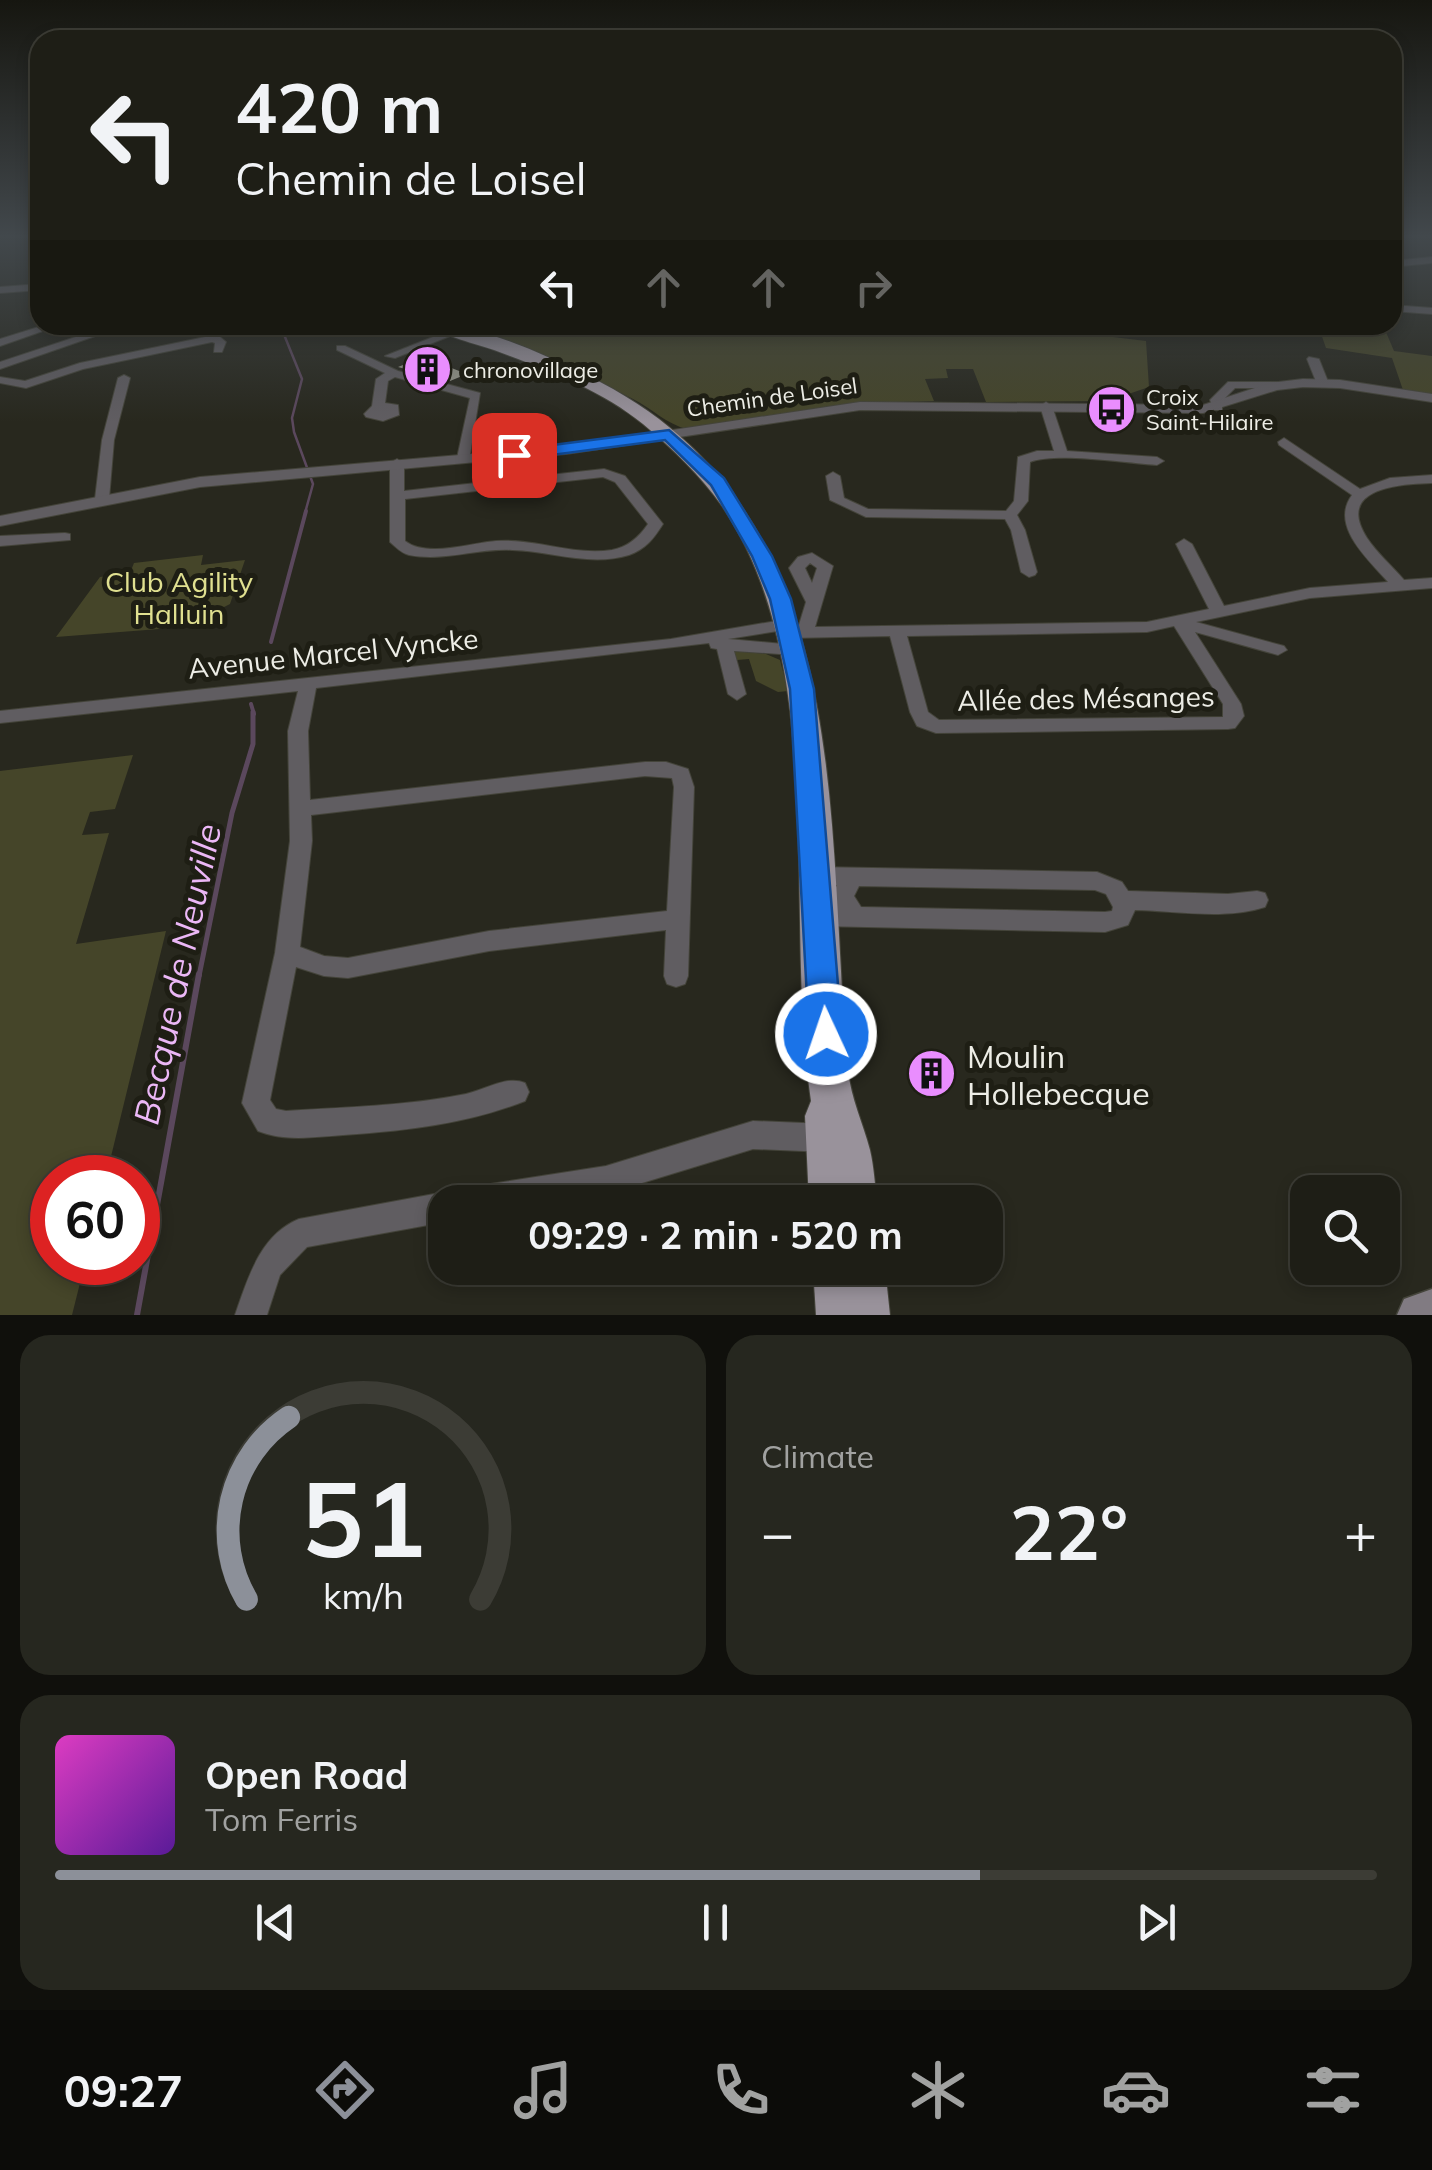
<!DOCTYPE html>
<meta charset="utf-8">
<style>
body{margin:0;font-family:Mulish,sans-serif;background:#26271f;color:#f1f3f6;height:100vh;display:flex;flex-direction:column;font-size:38px;white-space:nowrap}
*{box-sizing:border-box;margin:0}
p{font-size:32px;color:#a1a2a1}
.icon{flex:none;width:55px;height:55px;fill:none;stroke:currentColor;stroke-width:2;stroke-linecap:round;stroke-linejoin:round}
.map{position:relative;height:1315px;overflow:hidden}
.sheet{display:flex;flex-direction:column;gap:20px;padding:20px;background:#10100c;flex:1}
.sheet>*{flex:none}
.top-card{position:absolute;left:30px;top:30px;width:1372px;height:305px;border-radius:30px;box-shadow:0 5px 15px #0003,0 0 0 2px #3c3c35;background:#1e1e16;color:#f1f3f6;overflow:hidden}
.controls{position:absolute;left:1290px;top:1175px;display:grid;gap:20px}
.controls a{display:grid;place-items:center;width:110px;height:110px;border-radius:20px;background:#1e1e16;box-shadow:0 5px 15px #0003,0 0 0 2px #3c3c35;font-size:50px}
.speed{position:absolute;left:30px;top:1155px;display:flex;gap:20px;font-size:50px;font-weight:700;text-align:center}
.speed>*{display:grid;place-content:center;width:130px;height:130px;border-radius:50%;background:#1e1e16;box-shadow:0 5px 15px #0003,0 0 0 2px #3c3c35;line-height:1}
.speed .limit{border:15px solid #d22;background:#fff;color:#111}
.pin{position:absolute;display:grid;place-items:center;width:85px;height:85px;color:#fff;margin:-42px;border-radius:20px;box-shadow:0 5px 15px #0006}
.me{position:absolute;width:110px;margin:-55px;rotate:357deg;stroke-linejoin:round;filter:drop-shadow(0 0 8px #0008)}
.turn{display:flex;align-items:center;gap:35px;height:210px;padding:0 40px;font-size:45px}
.turn .icon{width:130px;height:130px;stroke-width:2.5}
.turn b{display:block;font-size:70px;line-height:85px}
.lanes{display:flex;align-items:center;height:95px;padding:0 40px;background:#0003;justify-content:center;gap:50px;direction:ltr}
.lanes .off{opacity:.35}
.big{font-size:75px;font-weight:700;line-height:1.1}
.sheet .card{flex:1;display:flex;flex-direction:column;justify-content:center;gap:15px;min-width:0;padding:0 35px;border-radius:30px;background:#26271f}
.sheet .dial{align-items:center;gap:0}
.dial svg{height:260px;overflow:visible;fill:none;stroke:#3c3c35;stroke-width:7;stroke-linecap:round;text-anchor:middle}
.dial text{fill:#f1f3f6;stroke:none}
.song{display:flex;align-items:center;gap:30px}
.cover{width:120px;height:120px;border-radius:15px;background:linear-gradient(135deg,hsl(310 70% 55%),hsl(270 70% 35%))}
.played{height:10px;border-radius:5px;background:linear-gradient(90deg,#8c9099 70%,#3c3c35 70%)}
.keys{display:flex;justify-content:space-around;direction:ltr}
.heat{display:flex;justify-content:space-between;align-items:center;font-size:55px;direction:ltr}
.sheet .tiles{flex:1;display:grid;gap:20px;grid-template-columns:1fr 1fr}
.card:last-child{grid-column:span 2}
.trip{position:absolute;left:428px;top:1185px;width:575px;height:100px;border-radius:30px;background:#1e1e16;box-shadow:0 5px 15px #0003,0 0 0 2px #3c3c35;font-weight:700;line-height:100px;text-align:center}
.tab-bar{display:flex;height:160px;justify-content:space-around;align-items:center;background:#0c0c09;color:#a1a2a1}
.tab-bar .icon{width:70px;height:70px}
.tab-bar .on{color:#8c9099}
.tab-bar b{font-size:45px;color:#f1f3f6}
.map>svg:first-child{display:block}
</style>
<div class="map">
<svg width="1432" height="1315" viewBox="0 0 1432 1315">
<rect width="100%" height="100%" fill="#28281e"/>
<!-- green -->
<g fill="#454529">
<path d="M453,325H1013L1146,341L1149,387L1108,401L986,402L973,369H946L948,378L925,379L934,401L860,403L687,429C666,424 653,409 633,399C575,369 514,347 453,325Z"/>
<path d="M1318,325H1383L1394,351L1432,356V394L1403,390L1392,358L1326,348Z"/>
<path d="M203,555L201,565L245,560L230,604L185,627L56,637L100,577L130,573L134,563Z"/>
<path d="M734,651L766,654L780,660L788,691L778,692L756,681L749,659L737,660Z"/>
<path d="M133,755L115,809L90,812L82,835L109,833L76,944L166,931L106,1177L52,1178V1262L85,1263L72,1315H0V771Z"/>
</g>
<g fill="none" stroke-linecap="round" stroke-linejoin="round">
<!-- stream-far3 -->
<path stroke="#5b485d" stroke-width="2.5" d="M288,325L285,337L302,379L292,418L294,432L313,484L305,513"/>
<!-- stream-far2 -->
<g stroke="#5b485d" stroke-width="4">
<path d="M271,642L306,511"/>
<path d="M251,704L254,714"/>
</g>
<!-- stream-far1 -->
<path stroke="#5b485d" stroke-width="5" d="M199,976L232,813L253,744V712"/>
<!-- stream -->
<path stroke="#5b485d" stroke-width="6" d="M137,1315L199,974"/>
</g>
<!-- building -->
<g fill="#99998c">
<path d="M423,357L467,374L450,381L398,367Z"/>
<circle cx="931" cy="1072" r="15"/>
</g>
<g fill="none" stroke-linecap="round" stroke-linejoin="round">
<defs>
<g id="minor">
<path d="M1432,257V263L1392,267V261Z"/>
<path d="M40,284V290L0,293V287Z"/>
<path d="M1392,305L1432,308V314L1392,311Z"/>
<path d="M45,325H60L0,346V339Z"/>
<path d="M112,325H127L0,369V362Z"/>
<path d="M219,325H230L220,337L226,342L222,352H214L215,343L212,342L83,369L26,388L0,383V377L25,381L80,363L210,336Z"/>
<path d="M461,326L470,328L395,358L385,356Z"/>
<path d="M337,346H345L398,371L480,393L469,461H459L457,458L470,398L395,377L388,381L385,403L398,405L399,415L383,421L366,417L364,414L372,406L376,379L385,373L337,350Z"/>
<path d="M1309,357L1319,359L1329,384L1327,386L1317,384L1307,359Z"/>
<path d="M124,375L130,378L114,440L109,499L102,503L95,499L102,440L118,378Z"/>
<path d="M1228,382H1281L1287,385L1281,388H1235L1222,401V410H1214L1210,400Z"/>
<path d="M1046,402L1052,406L1067,451L1157,457L1164,461L1157,465C1125,463 1058,452 1030,462L1028,501L1017,515L1025,530L1037,572L1035,575L1029,577L1021,572L1011,530L1005,519L866,517L830,500L826,476L833,472L840,476L844,498L868,509L1006,511L1014,501L1018,457L1037,451H1054L1040,406Z"/>
<path d="M1284,438L1360,489L1390,478L1432,475V483C1399,484 1335,488 1367,538C1377,553 1392,566 1404,580L1432,578V588L1310,598L1196,622L1284,646L1287,650L1278,655L1195,632L1241,704L1244,716L1235,728L1228,729L936,733L917,726L910,712L890,636L790,638L784,637L782,633L784,630L728,639L794,645L803,650L794,655L734,651L746,694L737,700L728,694L717,649L711,648L709,643L316,688L308,731L310,800L645,762H666L688,769L694,787L688,976L685,984L676,987L667,984L664,976L666,930L489,951L348,978L324,976L296,967L270,1100L276,1109L286,1111C346,1107 407,1106 466,1094C485,1090 507,1075 525,1083L529,1092L525,1101C467,1124 405,1131 343,1135C314,1137 286,1142 258,1131L242,1103L275,953L290,841L288,731L298,691L0,723V711L671,639L788,619L796,624L793,628H798L806,602L789,568L798,557L812,553L833,566L815,627L1147,622L1209,609L1176,544L1184,539L1192,544L1224,606L1310,588L1388,582C1369,560 1329,526 1352,495L1279,445L1278,442ZM810,563L817,568L812,583L805,568ZM1174,626L1223,704V717L939,720L928,712L907,636L1147,632ZM645,776L672,778L674,787L667,911L489,931L348,958L324,956L300,947L312,841L311,815Z"/>
<path d="M397,459L404,463V491L604,469L625,476L663,524C654,538 646,549 629,555C590,567 551,551 512,550C478,548 444,562 409,555C401,553 397,548 390,542V463ZM603,477L615,482L648,524C639,537 628,547 612,550C573,556 535,538 496,541C470,543 427,558 405,541V499Z"/>
<path d="M65,533L70,534V540L0,546V536Z"/>
<path d="M816,867L1097,872L1122,882L1128,891L1228,894L1257,891L1265,893L1268,900L1265,907C1226,920 1176,911 1135,910L1128,925L1105,932L819,926L811,923L807,916L811,909L837,907L832,896L837,885L808,882L805,876L808,870ZM859,886L1095,890L1106,894L1113,907L1112,911L1105,912L861,907L854,896Z"/>
<path d="M753,1121L827,1124L837,1128L841,1138L837,1148L827,1152L753,1149L606,1194L557,1202H445V1222L307,1247L280,1275L267,1315H235C248,1278 260,1235 299,1219L445,1192L455,1197L457,1201L461,1192L471,1187L606,1166Z"/>
</g>
<path id="tertiary" d="M1303,379L1340,380L1432,394V402L1340,388L1303,387L1277,390L1203,413L860,410L566,454L200,487L0,526V516L200,477L566,446L860,402L1203,405L1270,383Z"/>
<path id="secondary" d="M1432,1289V1315H1397L1404,1299Z"/>
<g id="primary">
<path d="M431,325C482,325 541,353 588,376C860,507 824,816 848,1070C851,1099 863,1123 870,1150C874,1167 875,1186 877,1202H809L805,1116L811,1101C783,918 831,665 722,506C700,475 672,448 643,424C600,389 545,369 494,350C474,343 447,338 431,325Z"/>
<path d="M813,1268H885L890,1315H816Z"/>
</g>
</defs>
<!-- minor casing -->
<use href="#minor" stroke="#44443a" stroke-width="2"/>
<!-- tertiary casing -->
<use href="#tertiary" stroke="#44443a" stroke-width="2"/>
<!-- secondary casing -->
<use href="#secondary" stroke="#44443a" stroke-width="3"/>
<!-- primary casing -->
<use href="#primary" stroke="#44443a" stroke-width="2"/>
<!-- minor -->
<use href="#minor" fill="#605d61" fill-rule="evenodd"/>
<!-- tertiary -->
<use href="#tertiary" fill="#605d61" fill-rule="evenodd"/>
<!-- secondary -->
<use href="#secondary" fill="#817b82" fill-rule="evenodd"/>
<!-- primary -->
<use href="#primary" fill="#99929b" fill-rule="evenodd"/>
</g>
<!-- sky -->
<linearGradient id="sky" x2="0" y2="1"><stop stop-color="#161610"/><stop offset="0.56" stop-color="#42484c"/><stop offset="1" stop-color="#42484c" stop-opacity="0"/></linearGradient>
<rect width="1432" height="422" fill="url(#sky)"/>
<!-- route -->
<path fill="#1a73e8" stroke="#114b97" stroke-width="2.5" d="M669,430L724,478L772,556L791,599L814,689L842,1034L838,1045L826,1050L814,1045L809,1034L790,689L770,599L752,556L711,485L665,440L514,460L506,455L514,450Z"/>
<!-- icons -->
<defs>
<symbol id="building-disc" viewBox="-11 -11 22 22"><circle r="9.5" fill="#e98dfe" stroke="#1e1e14"/><path d="M-4-6H4V6H1V3H-1V6H-4ZM-2.5-4.3h1.7v1.8h-1.7ZM.8-4.3h1.7v1.8H.8ZM-2.5-1h1.7V.8h-1.7ZM.8-1h1.7V.8H.8Z" fill="#111"/></symbol>
<symbol id="bus-disc" viewBox="-11 -11 22 22"><circle r="9.5" fill="#e98dfe" stroke="#1e1e14"/><path d="M-5-6H5V4H4V6H2V4H-2V6H-4V4H-5ZM-3.5-4V0h7V-4ZM-3.5 1.2v1.5H-2V1.2ZM2 1.2v1.5H3.5V1.2Z" fill="#111"/></symbol>
</defs>
<g fill-rule="evenodd">
<use href="#building-disc" x="400" y="342" width="55" height="55"/>
<use href="#bus-disc" x="1084" y="382" width="55" height="55"/>
<use href="#building-disc" x="904" y="1046" width="55" height="55"/>
</g>
<g text-anchor="middle" dominant-baseline="central" stroke-width="10" stroke-linejoin="round" paint-order="stroke">
<!-- far-poi labels -->
<g font-size="22" fill="#edede6" stroke="#1e1e14" text-anchor="start">
<text x="463" y="370">chronovillage</text>
<text x="1146" y="397">Croix<tspan x="1146" dy="25">Saint-Hilaire</tspan></text>
</g>
<!-- far-street labels -->
<g font-size="22" fill="#edede6" stroke="#1e1e14">
<text transform="translate(772 397) rotate(-8)">Chemin de Loisel</text>
</g>
<!-- park labels -->
<g font-size="28" fill="#e0e090" stroke="#1e1e14">
<text x="179" y="581">Club Agility<tspan x="179" dy="32">Halluin</tspan></text>
</g>
<!-- street labels -->
<g font-size="28" fill="#edede6" stroke="#1e1e14">
<text transform="translate(333 653) rotate(-6)">Avenue Marcel Vyncke</text>
<text transform="translate(1086 698) rotate(-1)">Allée des Mésanges</text>
</g>
<!-- near-poi labels -->
<g font-size="32" fill="#edede6" stroke="#1e1e14" text-anchor="start">
<text x="967" y="1056">Moulin<tspan x="967" dy="37">Hollebecque</tspan></text>
</g>
<!-- near-water labels -->
<g font-size="35" font-style="italic" fill="#ebb7f6" stroke="#1e1e14">
<text transform="translate(177 974) rotate(-78)">Becque de Neuville</text>
</g>
</g>
</svg>
<div class="controls">
<a><svg class="icon" aria-label="search" viewBox="0 0 24 24"><circle cx="10" cy="10" r="6"/><path d="M15 15l6 6"/></svg></a>
</div>
<div class="speed"><div class="limit">60</div></div>
<div class="pin" style="left:514px;top:455px;background:#d93025"><svg class="icon" aria-label="arrive" viewBox="0 0 24 24"><path d="M6 21V4h12l-3 4 3 4H6"/></svg></div>
<svg class="me" style="left:826px;top:1034px" viewBox="-20 -20 40 40"><circle r="17" fill="#1a73e8" stroke="#fff" stroke-width="3"/><path d="M0-11L8 9 0 5-8 9z" fill="#fff"/></svg>
<div class="trip">09:29 · 2 min · 520 m</div>
<div class="top-card">
<div class="turn"><svg class="icon" aria-label="left" viewBox="0 0 24 24"><path d="M17 20v-9H6M10 6l-5 5 5 5"/></svg><div><b>420 m</b>Chemin de Loisel</div></div>
<div class="lanes"><svg class="icon" aria-label="left" viewBox="0 0 24 24"><path d="M17 20v-9H6M10 6l-5 5 5 5"/></svg><svg class="icon off" aria-label="ahead" viewBox="0 0 24 24"><path d="M12 20V5M6 11l6-6 6 6"/></svg><svg class="icon off" aria-label="ahead" viewBox="0 0 24 24"><path d="M12 20V5M6 11l6-6 6 6"/></svg><svg class="icon off" aria-label="right" viewBox="0 0 24 24"><path d="M7 20v-9h11M14 6l5 5-5 5"/></svg></div>
</div>
</div>
<section class="sheet">
<div class="tiles">
<div class="card dial"><svg viewBox="0 0 100 80">
<path d="M14 69A42 42 0 1 1 86 69"/>
<path d="M14 69A42 42 0 0 1 27 13" stroke="#8c9099"/>
<text x="50" y="56" font-size="32" font-weight="700">51</text>
<text x="50" y="72" font-size="11">km/h</text>
</svg></div>
<div class="card"><p>Climate</p>
<div class="heat"><a>−</a><b class="big">22°</b><a>+</a></div>
</div>
<div class="card">
<div class="song"><i class="cover"></i><div><b>Open Road</b><p>Tom Ferris</p></div></div>
<div class="played"></div>
<div class="keys"><svg class="icon" aria-label="previous" viewBox="0 0 24 24"><path d="M18 5L8 12l10 7zM5 5v14"/></svg><svg class="icon" aria-label="pause" viewBox="0 0 24 24"><path d="M8 5v14M16 5v14"/></svg><svg class="icon" aria-label="next" viewBox="0 0 24 24"><path d="M6 5l10 7-10 7zM19 5v14"/></svg></div>
</div>
</div>
</section>
<nav class="tab-bar">
<b>09:27</b>
<svg class="icon on" aria-label="directions" viewBox="0 0 24 24"><path d="M12 3l9 9-9 9-9-9zM9 14v-3h6M13 9l2 2-2 2"/></svg>
<svg class="icon" aria-label="music" viewBox="0 0 24 24"><path d="M9 18V5l10-2v13"/><circle cx="6" cy="18" r="3"/><circle cx="16" cy="16" r="3"/></svg>
<svg class="icon" aria-label="phone" viewBox="0 0 24 24"><path d="M5 4h4l2 5-3 2q2 4 5 5l2-3 5 2v4C11 20 4 13 5 4z"/></svg>
<svg class="icon" aria-label="climate" viewBox="0 0 24 24"><path d="M12 3v18M4 7l16 10M4 17L20 7"/></svg>
<svg class="icon" aria-label="car" viewBox="0 0 24 24"><path d="M5 17H2v-5l4-1 3-4h7l3 4 3 1v5h-3M9 17h6M6 11h13"/><circle cx="7" cy="17" r="2"/><circle cx="17" cy="17" r="2"/></svg>
<svg class="icon" aria-label="filters" viewBox="0 0 24 24"><path d="M4 7h16M4 17h16"/><circle cx="9" cy="7" r="2"/><circle cx="15" cy="17" r="2"/></svg>
</nav>
